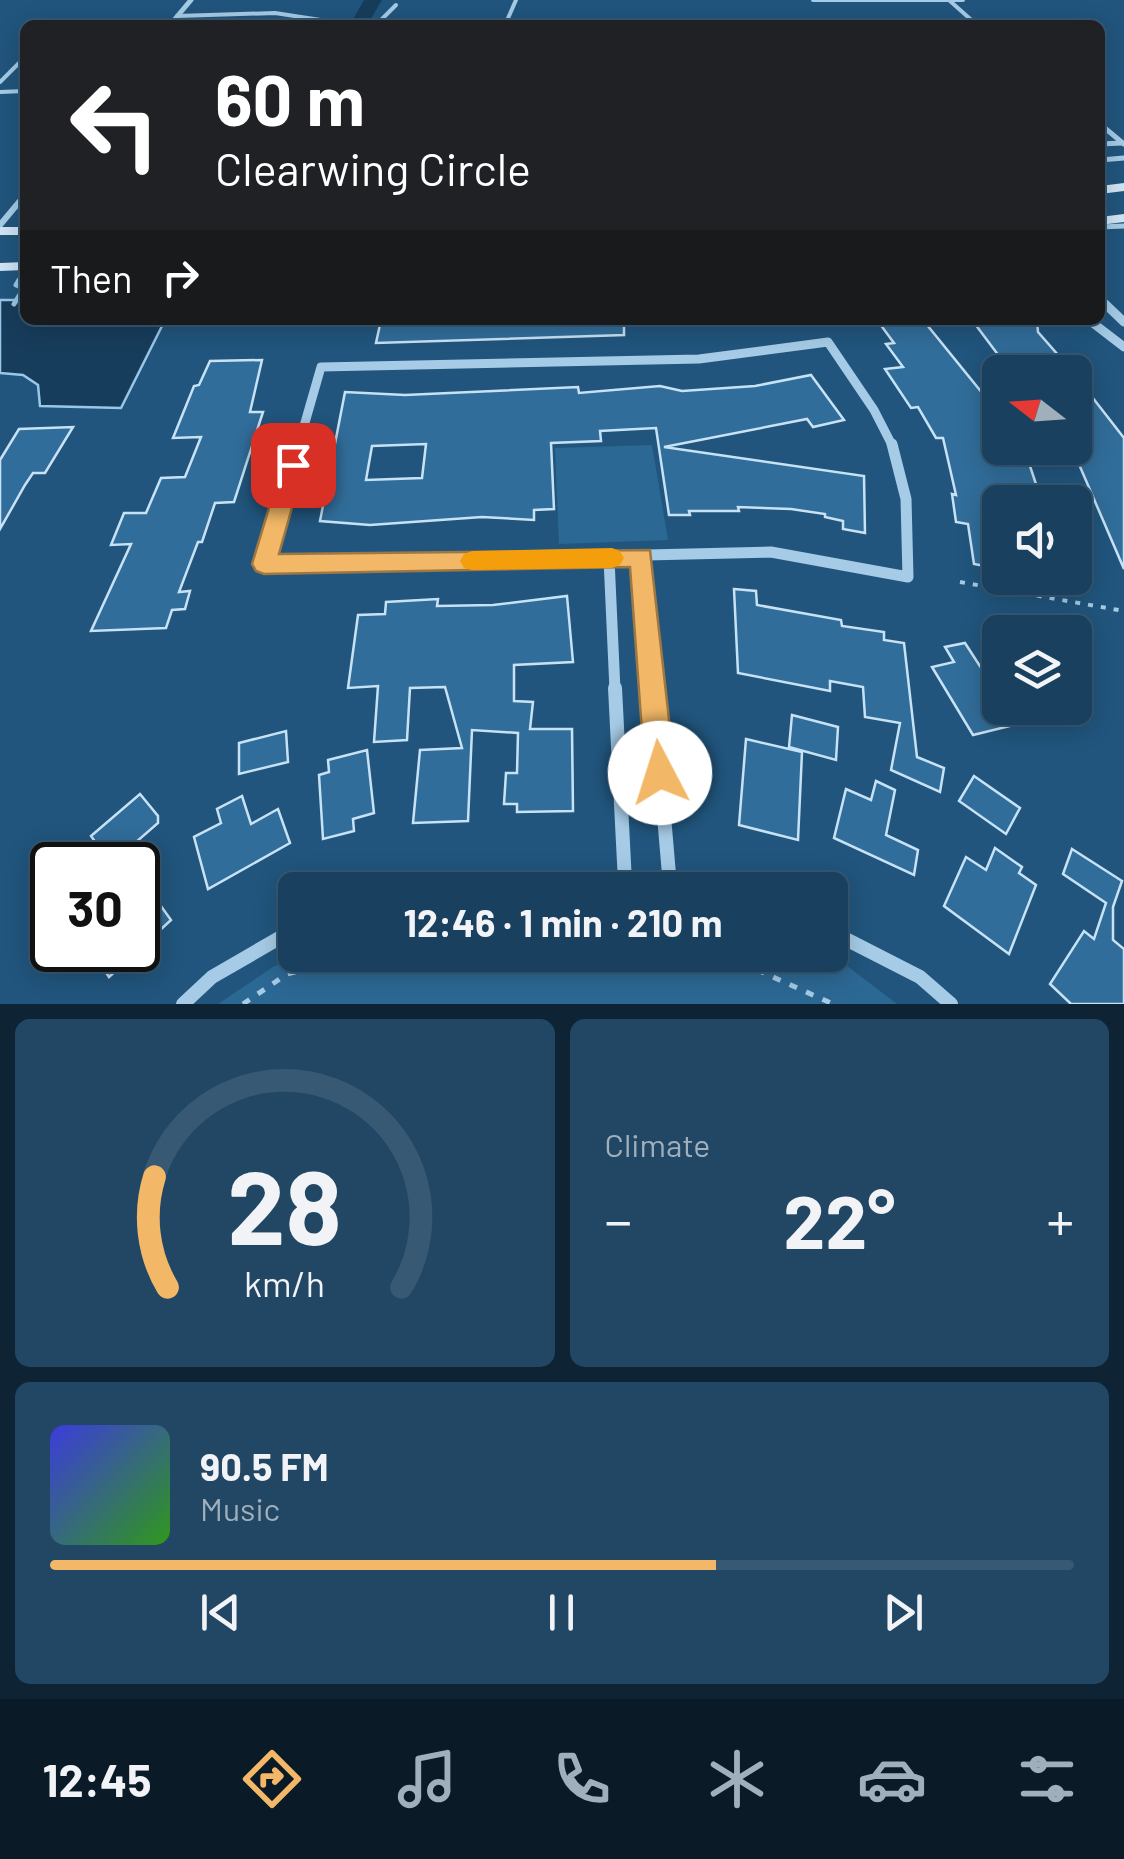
<!DOCTYPE html>
<meta charset="utf-8">
<style>
body{margin:0;font-family:Barlow,sans-serif;background:#224764;color:#f1f3f6;height:100vh;display:flex;flex-direction:column;font-size:38px;white-space:nowrap}
*{box-sizing:border-box;margin:0}
p{font-size:32px;color:#9fafbc}
.icon{flex:none;width:55px;height:55px;fill:none;stroke:currentColor;stroke-width:2;stroke-linecap:round;stroke-linejoin:round}
.map{position:relative;height:1004px;overflow:hidden}
.details{display:flex;flex-direction:column;gap:15px;padding:15px;background:#0e2334;flex:1}
.details>*{flex:none}
.guide{position:absolute;left:20px;top:20px;width:1085px;height:305px;border-radius:15px;box-shadow:0 5px 25px #0003,0 0 0 2px #375973;background:#202124;color:#fff;overflow:hidden}
.needle{width:65px;rotate:287deg}
.controls{position:absolute;left:982px;top:355px;display:grid;gap:20px}
.controls a{display:grid;place-items:center;width:110px;height:110px;border-radius:15px;background:#19405e;box-shadow:0 5px 25px #0003,0 0 0 2px #375973;font-size:50px}
.speed{position:absolute;left:30px;top:842px;display:flex;gap:20px;font-size:50px;font-weight:700;text-align:center}
.speed>*{display:grid;place-content:center;width:130px;height:130px;border-radius:50%;background:#19405e;box-shadow:0 5px 25px #0003,0 0 0 2px #375973;line-height:1}
.speed .limit{border:5px solid #111;border-radius:15px;background:#fff;color:#111}
.pin{position:absolute;display:grid;place-items:center;width:85px;height:85px;color:#fff;margin:-42px;border-radius:20px;box-shadow:0 5px 15px #0006}
.me{position:absolute;width:110px;margin:-55px;rotate:355deg;stroke-linejoin:round;filter:drop-shadow(0 0 8px #0008)}
.turn{display:flex;align-items:center;gap:35px;height:210px;padding:0 30px;font-size:45px}
.turn .icon{width:130px;height:130px;stroke-width:2.5}
.turn b{display:block;font-size:70px;line-height:85px}
.then{display:flex;align-items:center;height:95px;padding:0 30px;background:#0003;gap:20px;font-size:38px}
.big{font-size:75px;font-weight:700;line-height:1.1}
.details .widget{flex:1;display:flex;flex-direction:column;justify-content:center;gap:15px;min-width:0;padding:0 35px;border-radius:15px;background:#224764}
.details .dial{align-items:center;gap:0}
.dial svg{height:260px;overflow:visible;fill:none;stroke:#375973;stroke-width:7;stroke-linecap:round;text-anchor:middle}
.dial text{fill:#f1f3f6;stroke:none}
.song{display:flex;align-items:center;gap:30px}
.cover{width:120px;height:120px;border-radius:15px;background:linear-gradient(135deg,hsl(240 70% 55%),hsl(110 70% 35%))}
.played{height:10px;border-radius:5px;background:linear-gradient(90deg,#f2b867 65%,#375973 65%)}
.keys{display:flex;justify-content:space-around;direction:ltr}
.heat{display:flex;justify-content:space-between;align-items:center;font-size:55px;direction:ltr}
.details .tiles{flex:1;display:grid;gap:15px;grid-template-columns:1fr 1fr}
.widget:last-child{grid-column:span 2}
.trip{position:absolute;left:278px;top:872px;width:570px;height:100px;border-radius:15px;background:#19405e;box-shadow:0 5px 25px #0003,0 0 0 2px #375973;font-weight:700;line-height:100px;text-align:center}
.tabs{display:flex;height:160px;justify-content:space-around;align-items:center;background:#0a1a26;color:#9fafbc}
.tabs .icon{width:70px;height:70px}
.tabs .current{color:#f2b867}
.tabs b{font-size:45px;color:#f1f3f6}
.map>svg:first-child{display:block}
</style>
<div class="map">
<svg width="1124" height="1004" viewBox="0 0 1124 1004">
<rect width="100%" height="100%" fill="#21557d"/>
<!-- green -->
<g fill="#2c6894">
<path d="M652,445L668,540L559,544L555,448Z"/>
<path d="M302,955H826L842,962L897,1004H218L273,967Z"/>
</g>
<!-- water -->
<path fill="#173d5c" stroke="#99c7e7" stroke-width="2.5" d="M0,300H25V320H165L121,408L40,406L38,385L23,375L0,373Z"/>
<g fill="none" stroke-linecap="round" stroke-linejoin="round">
<!-- stream -->
<path stroke="#99c7e7" stroke-width="5" d="M14,304L24,288L16,285L19,280"/>
<!-- river -->
<path fill="#173d5c" fill-rule="evenodd" d="M364,0H382L367,25H355L352,21Z"/>
</g>
<!-- building -->
<g fill="#316d9a" stroke="#c8e2f5" stroke-width="2.5" fill-rule="evenodd">
<path d="M381,320H624V335L376,343Z"/>
<path d="M877,320H923L1000,415V448H1020L1028,460L1042,502H1000V569L974,564L968,524L956,522L952,494L956,495L943,438H936L918,407L911,408L885,369L903,367L886,344L894,343Z"/>
<path d="M972,320H1037L1038,332L1073,372H1025L1023,367L1011,372Z"/>
<path d="M262,360L250,412H263L234,502L215,503L202,542H198L179,592L190,591L185,609L172,610L166,628L91,631L131,544L111,545L124,513H146L161,478L185,477L201,437L173,438L194,386L199,385L210,361Z"/>
<path d="M811,375L844,420L813,427L807,419L664,447L864,476L865,533L843,529V521L825,517V514L791,509L738,507L739,511H689L690,515H669L656,428L600,431L601,441L551,443L554,509L534,510V520L482,517L370,525L320,521L345,392L405,395L578,387L579,393L660,386L682,391L755,386ZM426,444L422,478L366,480L372,446Z"/>
<path d="M1075,375L1124,438V569L1075,455Z"/>
<path d="M73,427L45,473H33L25,485L0,529V460L19,429Z"/>
<path d="M734,589L756,591L757,605L841,620L842,626L884,632V640L904,643L917,757L944,768L940,792L891,770L900,723L865,717L863,687L830,681V691L738,673Z"/>
<path d="M567,596L573,662L514,665V701L533,702L530,729H572L573,811L517,812V804H504L506,773H517L518,733L472,730L468,821L413,823L420,750L462,748L445,687L410,688L407,740L374,742L378,686L348,688L358,615L385,614L386,602L438,599L437,606L493,605Z"/>
<path d="M965,643L1000,697V708H1007L1018,724L973,735L932,667L954,662L945,647Z"/>
<path d="M792,715L838,727L836,760L789,747Z"/>
<path d="M286,731L288,762L239,774V743Z"/>
<path d="M746,739L802,752L798,840L739,825Z"/>
<path d="M367,750L374,813L353,819L354,831L323,839L319,775L329,772L328,760Z"/>
<path d="M974,776L1020,808L1006,834L959,801Z"/>
<path d="M876,781L895,790L886,835L918,850L914,875L834,838L846,789L871,800Z"/>
<path d="M140,794L158,816V823L111,864L91,836Z"/>
<path d="M242,796L251,824L278,809L290,843L208,889L194,837L221,823L217,809Z"/>
<path d="M995,848L1022,867L1019,873L1036,885L1009,954L944,906L966,857L986,870Z"/>
<path d="M1072,849L1122,881L1113,907V940L1124,949V1004H1071L1050,984L1084,931L1094,939L1106,903L1063,874Z"/>
<path d="M138,874L171,920L109,977L92,950H138Z"/>
</g>
<g fill="none" stroke-linecap="round" stroke-linejoin="round">
<!-- path-far1 -->
<path stroke="#a5cbe6" stroke-width="4" stroke-dasharray="5 8" stroke-linecap="butt" d="M960,582L1124,611"/>
<!-- path -->
<g stroke="#a5cbe6" stroke-width="5" stroke-dasharray="8 10" stroke-linecap="butt">
<path d="M724,955L833,1004"/>
<path d="M243,1004L287,974L335,962L393,966L461,955"/>
</g>
<!-- lane-far1 -->
<g stroke="#a5cbe6" stroke-width="4">
<path d="M813,0H963"/>
<path d="M950,1L977,25"/>
<path d="M177,16L275,13L353,25"/>
<path d="M376,25L396,5"/>
<path d="M505,25L516,0"/>
<path d="M0,82L25,57"/>
<path d="M0,92L25,91"/>
</g>
<!-- lane -->
<g stroke="#a5cbe6" stroke-width="5">
<path d="M1100,124L1124,144"/>
<path d="M1100,144L1122,143"/>
<path d="M1100,160L1124,158"/>
<path d="M1100,227L1124,226"/>
</g>
<!-- street-far4 -->
<path stroke="#a5cbe6" stroke-width="5" d="M170,25L191,0"/>
<!-- street-far3 -->
<path stroke="#a5cbe6" stroke-width="6" d="M0,225L25,195"/>
<!-- street-far2 -->
<g stroke="#a5cbe6" stroke-width="9">
<path d="M1100,299L1124,322"/>
<path d="M1089,320L1124,347"/>
<path d="M298,447L321,367L699,359L828,342L874,410L893,447"/>
</g>
<!-- street-far1 -->
<g stroke="#a5cbe6" stroke-width="11">
<path d="M299,444L264,564L771,552L908,577L906,499L892,444"/>
<path d="M641,557L653,690"/>
<path d="M609,559L615,690"/>
</g>
<!-- street -->
<g stroke="#a5cbe6" stroke-width="14">
<path d="M615,688L625,882"/>
<path d="M653,688L670,886"/>
<path d="M467,890L575,882L711,890"/>
<path d="M830,931L920,977L951,1004"/>
<path d="M183,1004L212,977L295,929"/>
</g>
<!-- secondary -->
<g fill="#cfe4f5" fill-rule="evenodd">
<path d="M1124,183V191L1100,194V186Z"/>
<path d="M1124,214V222L1100,225V217Z"/>
<rect x="0" y="227" width="25" height="8"/>
<path d="M25,262V270L0,271V263Z"/>
</g>
</g>
<!-- route -->
<path fill="#f2b867" stroke="#9d7843" stroke-width="2.5" d="M293,457L304,465L279,554L650,550L675,773L671,784L660,788L649,784L645,773L630,567L264,574L256,571L252,564L282,465Z"/>
<!-- slow -->
<path fill="#f59e0b" d="M612,548L620,551L624,558L620,565L612,568L472,570L464,568L460,561L464,554L472,551Z"/>
</svg>
<div class="controls">
<a><svg class="needle" viewBox="-14 -14 28 28"><path d="M0-13l5 13h-10z" fill="#e53935"/><path d="M0 13l5-13h-10z" fill="#9fafbc"/></svg></a>
<a><svg class="icon" aria-label="sound" viewBox="0 0 24 24"><path d="M4 9h4l5-4v14l-5-4H4zM17 9q2 3 0 6"/></svg></a>
<a><svg class="icon" aria-label="layers" viewBox="0 0 24 24"><path d="M12 4l9 5-9 5-9-5zM3 14l9 5 9-5"/></svg></a>
</div>
<div class="speed"><div class="limit">30</div></div>
<div class="pin" style="left:293px;top:465px;background:#d93025"><svg class="icon" aria-label="arrive" viewBox="0 0 24 24"><path d="M6 21V4h12l-3 4 3 4H6"/></svg></div>
<svg class="me" style="left:660px;top:773px" viewBox="-20 -20 40 40"><circle r="19" fill="#fff"/><path d="M0-13L10 11 0 6-10 11z" fill="#f2b867"/></svg>
<div class="trip">12:46 · 1 min · 210 m</div>
<div class="guide">
<div class="turn"><svg class="icon" aria-label="left" viewBox="0 0 24 24"><path d="M17 20v-9H6M10 6l-5 5 5 5"/></svg><div><b>60 m</b>Clearwing Circle</div></div>
<div class="then">Then<svg class="icon" aria-label="right" viewBox="0 0 24 24"><path d="M7 20v-9h11M14 6l5 5-5 5"/></svg></div>
</div>
</div>
<section class="details">
<div class="tiles">
<div class="widget dial"><svg viewBox="0 0 100 80">
<path d="M14 69A42 42 0 1 1 86 69"/>
<path d="M14 69A42 42 0 0 1 10 35" stroke="#f2b867"/>
<text x="50" y="56" font-size="32" font-weight="700">28</text>
<text x="50" y="72" font-size="11">km/h</text>
</svg></div>
<div class="widget"><p>Climate</p>
<div class="heat"><a>−</a><b class="big">22°</b><a>+</a></div>
</div>
<div class="widget">
<div class="song"><i class="cover"></i><div><b>90.5 FM</b><p>Music</p></div></div>
<div class="played"></div>
<div class="keys"><svg class="icon" aria-label="previous" viewBox="0 0 24 24"><path d="M18 5L8 12l10 7zM5 5v14"/></svg><svg class="icon" aria-label="pause" viewBox="0 0 24 24"><path d="M8 5v14M16 5v14"/></svg><svg class="icon" aria-label="next" viewBox="0 0 24 24"><path d="M6 5l10 7-10 7zM19 5v14"/></svg></div>
</div>
</div>
</section>
<nav class="tabs">
<b>12:45</b>
<svg class="icon current" aria-label="directions" viewBox="0 0 24 24"><path d="M12 3l9 9-9 9-9-9zM9 14v-3h6M13 9l2 2-2 2"/></svg>
<svg class="icon" aria-label="music" viewBox="0 0 24 24"><path d="M9 18V5l10-2v13"/><circle cx="6" cy="18" r="3"/><circle cx="16" cy="16" r="3"/></svg>
<svg class="icon" aria-label="phone" viewBox="0 0 24 24"><path d="M5 4h4l2 5-3 2q2 4 5 5l2-3 5 2v4C11 20 4 13 5 4z"/></svg>
<svg class="icon" aria-label="climate" viewBox="0 0 24 24"><path d="M12 3v18M4 7l16 10M4 17L20 7"/></svg>
<svg class="icon" aria-label="car" viewBox="0 0 24 24"><path d="M5 17H2v-5l4-1 3-4h7l3 4 3 1v5h-3M9 17h6M6 11h13"/><circle cx="7" cy="17" r="2"/><circle cx="17" cy="17" r="2"/></svg>
<svg class="icon" aria-label="filters" viewBox="0 0 24 24"><path d="M4 7h16M4 17h16"/><circle cx="9" cy="7" r="2"/><circle cx="15" cy="17" r="2"/></svg>
</nav>
